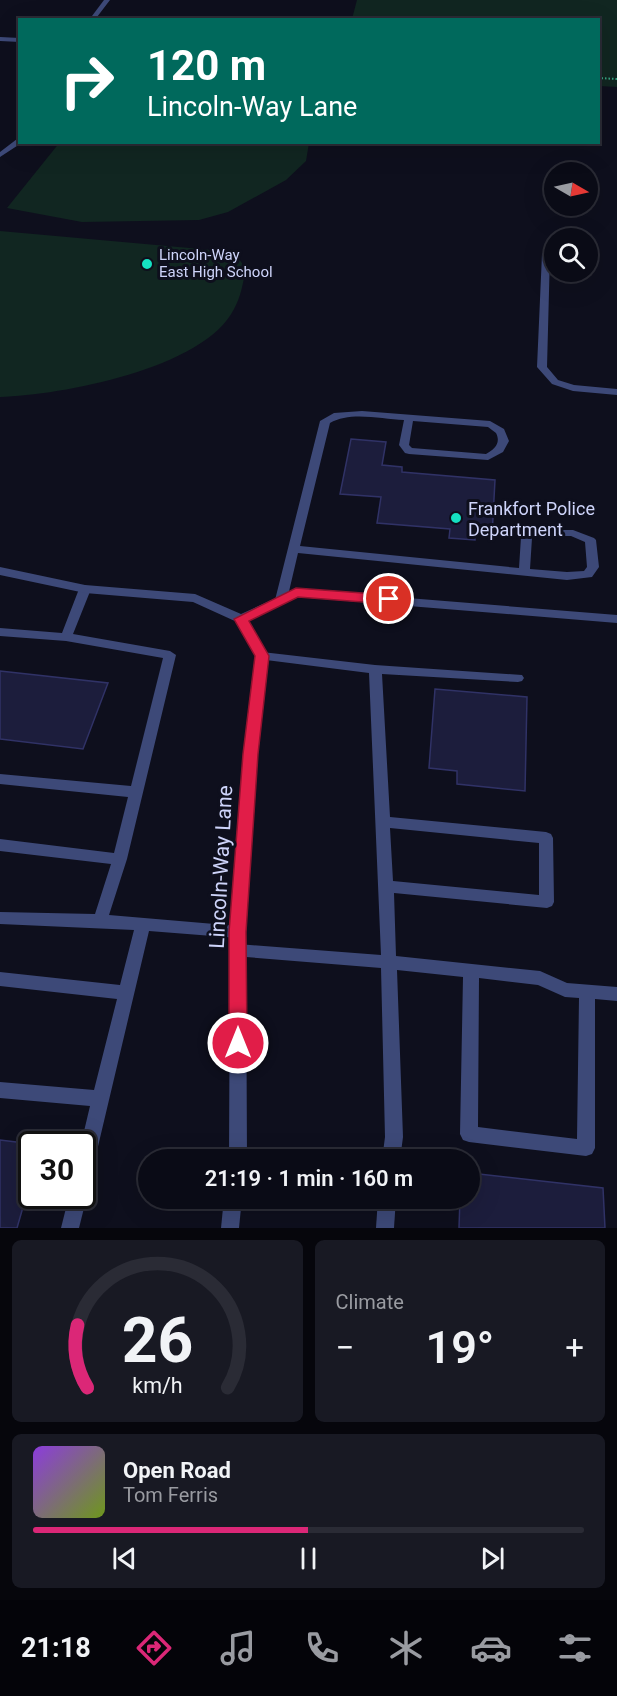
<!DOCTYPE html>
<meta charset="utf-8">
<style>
body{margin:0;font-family:Roboto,sans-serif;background:#181923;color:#f1f3f6;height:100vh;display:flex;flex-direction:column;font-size:22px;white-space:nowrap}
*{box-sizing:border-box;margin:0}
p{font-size:20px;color:#999ba1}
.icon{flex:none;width:33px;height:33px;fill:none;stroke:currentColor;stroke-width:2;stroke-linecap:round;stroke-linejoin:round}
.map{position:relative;height:1228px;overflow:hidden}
.sheet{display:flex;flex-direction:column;gap:12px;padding:12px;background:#06060c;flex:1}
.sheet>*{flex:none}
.top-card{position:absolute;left:18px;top:18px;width:582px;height:126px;border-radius:0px;box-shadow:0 6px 24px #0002,0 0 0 2px #2a2b35;background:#00695c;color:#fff;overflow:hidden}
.needle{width:39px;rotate:99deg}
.controls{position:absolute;left:544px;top:162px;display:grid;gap:12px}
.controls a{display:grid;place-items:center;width:54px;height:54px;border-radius:50%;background:#0a0b16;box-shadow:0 6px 24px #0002,0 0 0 2px #2a2b35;font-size:30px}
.speed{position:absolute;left:18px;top:1131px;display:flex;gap:12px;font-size:30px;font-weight:700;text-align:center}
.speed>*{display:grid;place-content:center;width:78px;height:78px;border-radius:50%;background:#0a0b16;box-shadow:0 6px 24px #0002,0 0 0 2px #2a2b35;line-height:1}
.speed .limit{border:3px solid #111;border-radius:9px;background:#fff;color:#111}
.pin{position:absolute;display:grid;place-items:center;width:51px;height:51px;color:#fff;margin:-26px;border:3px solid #fff;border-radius:50%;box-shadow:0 2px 6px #0007}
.me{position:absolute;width:66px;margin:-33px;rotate:0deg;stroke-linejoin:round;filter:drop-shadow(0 0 4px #0008)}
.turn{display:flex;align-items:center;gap:21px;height:126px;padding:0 30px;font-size:27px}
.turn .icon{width:78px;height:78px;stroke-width:2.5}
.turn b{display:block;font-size:42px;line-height:51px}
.big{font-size:45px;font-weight:600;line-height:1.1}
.sheet .tile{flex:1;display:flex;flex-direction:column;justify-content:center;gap:9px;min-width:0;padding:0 21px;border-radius:9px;background:#181923}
.sheet .dial{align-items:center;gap:0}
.dial svg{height:156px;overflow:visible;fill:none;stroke:#2a2b35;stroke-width:7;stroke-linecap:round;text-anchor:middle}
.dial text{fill:#f1f3f6;stroke:none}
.song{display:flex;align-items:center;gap:18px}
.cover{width:72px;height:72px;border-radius:9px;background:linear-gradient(135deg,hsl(270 70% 55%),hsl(80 70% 35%))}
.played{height:6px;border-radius:3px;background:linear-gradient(90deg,#db2777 50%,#2a2b35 50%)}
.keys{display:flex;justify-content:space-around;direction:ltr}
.heat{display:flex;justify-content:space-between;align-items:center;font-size:33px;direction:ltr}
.sheet .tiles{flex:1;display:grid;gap:12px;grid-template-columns:1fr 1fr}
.tile:last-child{grid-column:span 2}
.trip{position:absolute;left:138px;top:1149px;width:342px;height:60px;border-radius:30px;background:#0a0b16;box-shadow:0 6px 24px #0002,0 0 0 2px #2a2b35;font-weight:600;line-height:60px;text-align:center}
.tab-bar{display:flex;height:96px;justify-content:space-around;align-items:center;background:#040409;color:#999ba1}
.tab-bar .icon{width:42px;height:42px}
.tab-bar .selected{color:#db2777}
.tab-bar b{font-size:27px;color:#f1f3f6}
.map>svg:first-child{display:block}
</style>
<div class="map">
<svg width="617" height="1228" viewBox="0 0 617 1228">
<rect width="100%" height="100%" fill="#0e0f1d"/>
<!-- green -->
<g fill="#112621">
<path d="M357,0H617V87L599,86L598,20L352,19Z"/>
<path d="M60,142H309V143L306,161L286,180L228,212L199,220L82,222L7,208Z"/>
<path d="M0,231L234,252L246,269C243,282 241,297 234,309C204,369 61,395 0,397Z"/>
</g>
<!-- building -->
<g fill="#1c1d3c" stroke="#303266" stroke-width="1.5">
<path d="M351,439L386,442L382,465L402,467V472L495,480L492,536L475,534V540L449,538L450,529L377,523L381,497L340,494Z"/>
<path d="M0,671L108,683L83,749L0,739Z"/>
<path d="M435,689L527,697L525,791L457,784V771L429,768Z"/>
<path d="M0,1140L32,1144V1176L17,1228H0Z"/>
<path d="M470,1173L603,1188L605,1228H459L460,1198H470Z"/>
</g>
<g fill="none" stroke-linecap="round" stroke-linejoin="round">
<!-- path -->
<path stroke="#38a583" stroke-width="2" stroke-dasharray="1.5 2" stroke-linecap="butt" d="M598,78L617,79"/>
<!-- lane -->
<g fill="#3d4978" fill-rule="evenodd">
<path d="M104,0H110L97,17L114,20H89Z"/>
<path d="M0,37L20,38V42L0,41Z"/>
<path d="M546,251L550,254L547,367L558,380L574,385L617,389V395L573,391L552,384L537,367L542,254Z"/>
<path d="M362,411L490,421L504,429L509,441L503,452L488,460L409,454L405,453L399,445L404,420C381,419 350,411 330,423L300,546L519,568L521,537L530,530H573L594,538L596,540L599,567L592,577L567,580L298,553L287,600L285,603H277L275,600L320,421L334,413ZM413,421L488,427L496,433C501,443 495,449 486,454L412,448L409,445ZM536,536H571L585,542L587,567L584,571L567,572L530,569L532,538Z"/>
<path d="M85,585L91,589L73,634L170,651L176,655L127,859L109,915L238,926L243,927L246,932L243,937L238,938L149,931L91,1176L88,1182L82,1185V1144H81L90,1106L0,1098V1082L94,1090L117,999L0,986V972L120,985L134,930L0,924V912L95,914L111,864L0,851V839L114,853L128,797L0,784V774L131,786L163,658L66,641L0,636V628L62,633L79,589Z"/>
<path d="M262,652L375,665L522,675L524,678L522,681L518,682L382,674L390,817L546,832L551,834L553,838L554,902L552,906L547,908L394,893L396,956L540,971L567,983L617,987V1001L595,999V1148L592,1154L586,1156L469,1142L463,1140L460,1134L463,977L397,970L403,1137L400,1160H382L385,1137L381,968L233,956L230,951L233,946L238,944L381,955L369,673L258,659L256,656L258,653ZM390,828L539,843V895L393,881ZM479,978L538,985L565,997L579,998L577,1139L478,1127Z"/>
<path d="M82,1189L87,1196L79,1228H61L69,1196H82Z"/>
<path d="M378,1198H396L394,1228H376Z"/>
</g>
<!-- street -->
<g fill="#3d4978" fill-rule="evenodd">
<path d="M17,139H20V142H23L0,157V152Z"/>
<path d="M0,567L85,585L195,594L241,614L296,589L617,615V623L298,597L248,621L268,656L257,754L246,932L247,1160H229L230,932L243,754L256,656L237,622L193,602L85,593L0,575Z"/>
<path d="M224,1198H242L239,1228H221Z"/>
</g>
</g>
<!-- route -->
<path fill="#e11d48" stroke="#92132f" stroke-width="1.5" d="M296,588L389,595L396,599L389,604L298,597L249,621L269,656L258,754L246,932L247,1043L244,1049L238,1052L231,1049L229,1043V932L243,754L255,656L234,619Z"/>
<!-- markers -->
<g fill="#15e0c2" stroke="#0e0f1d" stroke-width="2">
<circle cx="147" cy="264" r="6"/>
<circle cx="456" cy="518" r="6"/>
</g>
<g text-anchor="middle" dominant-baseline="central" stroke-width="6" stroke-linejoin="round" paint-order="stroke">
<!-- far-poi labels -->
<g font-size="15" fill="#ced4fa" stroke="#0e0f1d" text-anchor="start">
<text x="159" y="255">Lincoln-Way<tspan x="159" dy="17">East High School</tspan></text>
</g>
<!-- poi labels -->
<g font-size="18" fill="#ced4fa" stroke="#0e0f1d" text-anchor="start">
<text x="468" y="508">Frankfort Police<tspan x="468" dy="21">Department</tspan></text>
</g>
<!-- near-street labels -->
<g font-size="21" fill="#ced4fa" stroke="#0e0f1d">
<text transform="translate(221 867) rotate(-87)">Lincoln-Way Lane</text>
</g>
</g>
</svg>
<div class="controls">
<a><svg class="needle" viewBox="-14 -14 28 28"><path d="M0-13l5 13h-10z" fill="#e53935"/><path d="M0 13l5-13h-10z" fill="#999ba1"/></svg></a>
<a><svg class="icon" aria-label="search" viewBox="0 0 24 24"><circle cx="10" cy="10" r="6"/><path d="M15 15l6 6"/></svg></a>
</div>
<div class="speed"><div class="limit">30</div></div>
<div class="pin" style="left:389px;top:599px;background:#d93025"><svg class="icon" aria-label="arrive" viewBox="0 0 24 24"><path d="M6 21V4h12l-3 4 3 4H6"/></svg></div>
<svg class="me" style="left:238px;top:1043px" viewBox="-20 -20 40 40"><circle r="17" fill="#e11d48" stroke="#fff" stroke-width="3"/><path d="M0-11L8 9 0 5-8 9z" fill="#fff"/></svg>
<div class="trip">21:19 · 1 min · 160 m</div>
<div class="top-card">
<div class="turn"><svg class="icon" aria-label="right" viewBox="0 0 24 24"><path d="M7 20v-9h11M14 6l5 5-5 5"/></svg><div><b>120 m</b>Lincoln-Way Lane</div></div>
</div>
</div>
<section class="sheet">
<div class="tiles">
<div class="tile dial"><svg viewBox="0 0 100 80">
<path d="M14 69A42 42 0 1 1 86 69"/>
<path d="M14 69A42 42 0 0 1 9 37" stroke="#db2777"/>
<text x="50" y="56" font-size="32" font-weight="700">26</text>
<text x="50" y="72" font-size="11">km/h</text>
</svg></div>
<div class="tile"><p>Climate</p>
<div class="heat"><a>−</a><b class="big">19°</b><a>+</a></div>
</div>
<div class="tile">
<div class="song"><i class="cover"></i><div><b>Open Road</b><p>Tom Ferris</p></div></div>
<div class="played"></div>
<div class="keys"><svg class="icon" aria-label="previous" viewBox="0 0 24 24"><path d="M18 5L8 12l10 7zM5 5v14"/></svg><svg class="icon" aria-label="pause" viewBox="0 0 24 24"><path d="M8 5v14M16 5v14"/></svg><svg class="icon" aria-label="next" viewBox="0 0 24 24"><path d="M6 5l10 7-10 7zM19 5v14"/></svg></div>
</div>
</div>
</section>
<nav class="tab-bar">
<b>21:18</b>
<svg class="icon selected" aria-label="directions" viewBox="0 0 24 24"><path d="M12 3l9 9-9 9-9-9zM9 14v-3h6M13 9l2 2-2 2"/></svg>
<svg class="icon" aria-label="music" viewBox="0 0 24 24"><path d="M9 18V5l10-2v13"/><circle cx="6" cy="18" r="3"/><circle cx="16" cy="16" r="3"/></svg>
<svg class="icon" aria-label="phone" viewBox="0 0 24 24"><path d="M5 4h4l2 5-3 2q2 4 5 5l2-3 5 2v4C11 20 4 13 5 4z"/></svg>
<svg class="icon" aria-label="climate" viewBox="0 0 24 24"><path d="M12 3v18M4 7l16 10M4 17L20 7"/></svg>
<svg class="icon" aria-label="car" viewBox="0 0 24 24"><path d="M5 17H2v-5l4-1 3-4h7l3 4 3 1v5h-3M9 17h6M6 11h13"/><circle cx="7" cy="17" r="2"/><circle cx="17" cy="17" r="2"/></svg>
<svg class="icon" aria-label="filters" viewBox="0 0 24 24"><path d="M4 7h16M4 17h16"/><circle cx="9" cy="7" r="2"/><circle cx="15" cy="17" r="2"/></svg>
</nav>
